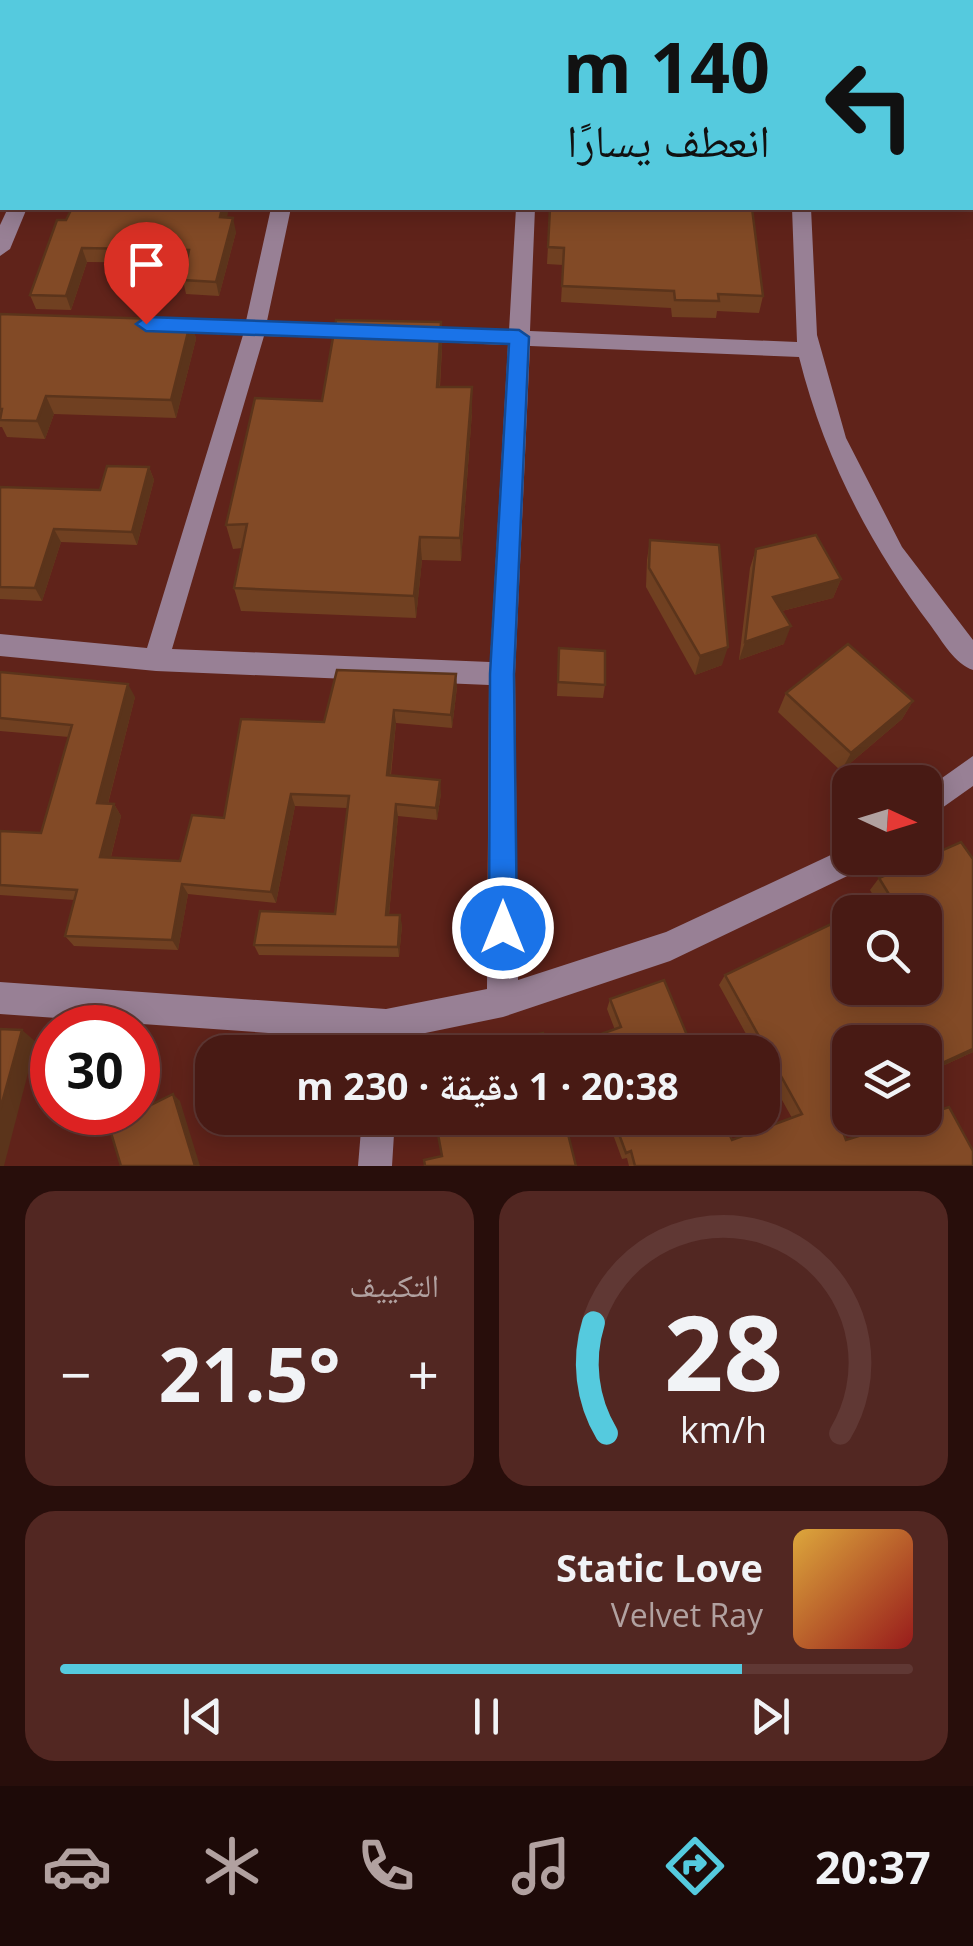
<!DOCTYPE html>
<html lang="ar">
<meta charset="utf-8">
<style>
body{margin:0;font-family:"Open Sans","Noto Naskh Arabic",sans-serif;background:#522722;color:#f1f3f6;direction:rtl;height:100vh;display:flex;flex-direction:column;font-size:38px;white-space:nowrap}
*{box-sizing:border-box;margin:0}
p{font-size:32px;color:#b1a1a0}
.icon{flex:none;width:55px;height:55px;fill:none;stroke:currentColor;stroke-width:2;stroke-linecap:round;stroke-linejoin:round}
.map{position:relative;height:1166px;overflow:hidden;direction:ltr}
.side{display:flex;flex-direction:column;gap:25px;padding:25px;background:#280e0b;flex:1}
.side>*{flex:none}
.top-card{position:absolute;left:0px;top:0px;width:975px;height:210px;box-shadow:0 5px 25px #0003,0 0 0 2px #603834;direction:rtl;background:#55cade;color:#111;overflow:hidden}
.needle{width:65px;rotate:94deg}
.fabs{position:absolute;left:832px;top:765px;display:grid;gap:20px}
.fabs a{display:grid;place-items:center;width:110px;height:110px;border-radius:20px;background:#481a14;box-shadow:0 5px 25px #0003,0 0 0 2px #603834;font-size:50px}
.speed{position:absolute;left:30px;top:1005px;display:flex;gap:20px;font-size:50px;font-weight:700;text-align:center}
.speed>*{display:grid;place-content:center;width:130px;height:130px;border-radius:50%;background:#481a14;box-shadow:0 5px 25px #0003,0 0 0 2px #603834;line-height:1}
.speed .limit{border:15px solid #d22;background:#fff;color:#111}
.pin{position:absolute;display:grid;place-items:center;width:85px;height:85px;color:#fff;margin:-102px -42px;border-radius:50% 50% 50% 0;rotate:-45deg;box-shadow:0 0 10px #0007}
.pin .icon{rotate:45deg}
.me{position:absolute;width:110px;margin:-55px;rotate:0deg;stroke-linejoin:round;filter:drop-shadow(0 0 8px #0008)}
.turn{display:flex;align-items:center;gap:35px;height:210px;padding:0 40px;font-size:45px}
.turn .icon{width:130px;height:130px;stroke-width:2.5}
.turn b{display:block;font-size:70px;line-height:85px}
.big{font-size:75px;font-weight:700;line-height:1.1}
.side .card{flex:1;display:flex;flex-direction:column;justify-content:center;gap:15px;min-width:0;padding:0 35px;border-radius:30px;background:#522722}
.side .dial{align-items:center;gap:0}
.dial svg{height:260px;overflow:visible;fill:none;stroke:#603834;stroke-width:7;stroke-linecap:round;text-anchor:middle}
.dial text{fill:#f1f3f6;stroke:none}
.song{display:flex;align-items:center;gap:30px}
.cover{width:120px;height:120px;border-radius:15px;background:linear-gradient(135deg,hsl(40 70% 55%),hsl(0 70% 35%))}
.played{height:10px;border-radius:5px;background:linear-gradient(90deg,#55cade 80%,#603834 80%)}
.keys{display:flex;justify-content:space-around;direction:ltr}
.heat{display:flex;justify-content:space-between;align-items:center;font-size:55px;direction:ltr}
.side .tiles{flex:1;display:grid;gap:25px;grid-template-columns:1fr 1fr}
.card:last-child{grid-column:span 2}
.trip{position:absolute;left:195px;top:1035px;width:585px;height:100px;border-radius:30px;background:#481a14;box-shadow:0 5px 25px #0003,0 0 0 2px #603834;font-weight:700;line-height:100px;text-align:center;direction:rtl}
.tabs{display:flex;height:160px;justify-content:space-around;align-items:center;background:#1d0a08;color:#b1a1a0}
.tabs .icon{width:70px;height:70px}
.tabs .selected{color:#55cade}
.tabs b{font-size:45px;color:#f1f3f6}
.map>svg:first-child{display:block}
</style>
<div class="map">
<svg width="973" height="1166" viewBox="0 0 973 1166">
<rect width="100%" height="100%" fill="#60231a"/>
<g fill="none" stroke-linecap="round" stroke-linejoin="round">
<!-- minor -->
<g fill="#988095" fill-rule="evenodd">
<rect x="315" y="0" width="16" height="2"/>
<rect x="529" y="0" width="16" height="2"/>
<rect x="0" y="85" width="2" height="10"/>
<rect x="972" y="142" width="1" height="12"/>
<path d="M8,208H27L10,249L0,256V225Z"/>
<path d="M271,208H291L267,321L364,325L375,332L364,339L264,336L172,649L490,662L508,345L409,341L398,334L401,329L509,331L516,208H535L530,331L797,342L792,208H811L817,335L846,438L902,547L973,640V670C955,664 942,641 931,626C869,544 824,457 799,357L530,346L515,674L518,980L666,932L850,846V858H868L864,868L670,961L503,1017L401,1038L400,1052H368L369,1040L0,1014V982L386,1009L487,989L489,685L156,671L0,656V634L147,648L243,335L159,332L148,325L159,318L246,321Z"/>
<path d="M973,756V786L925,820V790Z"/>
<path d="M362,1118H395L392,1166H358Z"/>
</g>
</g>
<!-- wall -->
<g fill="#704021">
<path d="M72,208H229L226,217L236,232L219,296L186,294L183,280L186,263L87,262L71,310L36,309L30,295Z"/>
<path d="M550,208L763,296L759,313L717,311L716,318L672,317L671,308L561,302L563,265L547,264Z"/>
<path d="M0,314L191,320L196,339L176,418L54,414L45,439L7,437L2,427H0Z"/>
<path d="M441,322L442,348L440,387L472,412L461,561L422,560L416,618L241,611L234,588L242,548L233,549L226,525L322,401Z"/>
<path d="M149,467L154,480L137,545L61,542L42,601L0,599V487L100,490Z"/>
<path d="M650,540L722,665L695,675L646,587L647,560Z"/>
<path d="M756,549L841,579L833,598L782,611L784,644L739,660L750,568Z"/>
<path d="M559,648L605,685L603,698L557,696Z"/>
<path d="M0,672L135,697L108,804H114L121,816L111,857L180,861L324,722L457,687L452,728L396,723L391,775L441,793L437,820L398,816L389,915L402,925L399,957L259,955L254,945L335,914L347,808L295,806L276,903L188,894L178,950L74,946L65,936L75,900L0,895V831L41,833L69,737L0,731Z"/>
<path d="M786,693L913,701L902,719L841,771L778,712Z"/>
<path d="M973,859V1052L925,1074L850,1042V1110L837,1116L846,1140L973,1166H629L627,1158L622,1159L607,1118H722L732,1140L792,1118L762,1064V1052H756L719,985L725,975L877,902L870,890L879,878Z"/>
<path d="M610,999L694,1052H583L582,1049L584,1040L615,1030L607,1009Z"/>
</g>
<!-- shaded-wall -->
<g fill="#5b341b">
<path d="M222,208H229L224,231L220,217Z"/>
<path d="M233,218L236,232L219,296L216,282Z"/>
<path d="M82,248L87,262L71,310L66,296Z"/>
<path d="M191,320L196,339L176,418L171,400Z"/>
<path d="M441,322L442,348L438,411L437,387Z"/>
<path d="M472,387V412L461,561L460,538Z"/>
<path d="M46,396L54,414L45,439L37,421Z"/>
<path d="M149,467L154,480L137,545L132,532Z"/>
<path d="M54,529L61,542L42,601L35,588Z"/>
<path d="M420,537L422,560L416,618L414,596Z"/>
<path d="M841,579L833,598L766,615L773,597Z"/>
<path d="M791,626L784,644L739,660L745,642Z"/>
<path d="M728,647L722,665L695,675L700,656Z"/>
<path d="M456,674L457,687L452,728L451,715Z"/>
<path d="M128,684L135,697L105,815L97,803Z"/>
<path d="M913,701L902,719L841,771L851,753Z"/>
<path d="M394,710L396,723L389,787L387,775Z"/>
<path d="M440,780L441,793L437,820L436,808Z"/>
<path d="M291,794L295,806L276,903L271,892Z"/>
<path d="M114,804L121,816L108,868L100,857Z"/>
<path d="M396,804L398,816L388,925L386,915Z"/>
<path d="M182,884L188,894L178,950L172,940Z"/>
<path d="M400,915L402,925L399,957L398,947Z"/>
<path d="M22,1030L36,1042L4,1166H0V1110Z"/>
<path d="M973,1049V1052L925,1074V1071Z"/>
<path d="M173,1094L180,1101L200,1166H195Z"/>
</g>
<!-- building -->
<g fill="#824a26" stroke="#5b341b" stroke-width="2.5">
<path d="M122,0H282V2H120Z"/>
<rect x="338" y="0" width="166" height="2"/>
<rect x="568" y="0" width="142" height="2"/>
<path d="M784,0H972L973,3V100L972,2H784Z"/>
<path d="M72,208H222L220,217L233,218L216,282L183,280L189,250L82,248L66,296L30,295L57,220H66Z"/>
<path d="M550,208H752L763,296L718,294L719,301L675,300L674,291L562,286L564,248L548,247Z"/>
<path d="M0,314L191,320L171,400L46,396L37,421L0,420L2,409H0Z"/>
<path d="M336,320L441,322L437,387H472L460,538L420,537L414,596L234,588L247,524L226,525L255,398L322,401Z"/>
<path d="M107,466L149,467L132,532L54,529L35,588L0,587V487L100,490Z"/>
<path d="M816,535L841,579L773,597L791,626L745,642L756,549Z"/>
<path d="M650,540L719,545L728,647L700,656L649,568Z"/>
<path d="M848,644L913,701L851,753L786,693Z"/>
<path d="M559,648L605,651V685L558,682Z"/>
<path d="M337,670L456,674L451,715L394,710L387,775L440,780L436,808L396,804L386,915H400L398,947L254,945L260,911L335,914L349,796L291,794L271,892L182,884L172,940L65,936L77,890L0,885V831L41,833L72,725L0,718V672L128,684L97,803L114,804L100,857L180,861L192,815L224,818L241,719L324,722Z"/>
<path d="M961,842L973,859V1049L925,1071V1042H850V1106L836,1113L846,1140L917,1118H925V1115L949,1107L973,1151V1166H635L631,1151L626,1153L613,1118H722L732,1140L802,1114L725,975L850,915V988H925V912H855L890,896L879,878Z"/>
<path d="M664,980L694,1052H589L584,1040L621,1027L610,999Z"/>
<path d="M0,1029L22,1030L0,1110Z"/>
<path d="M543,1033L548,1052H462Z"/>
<path d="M173,1094L195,1166H121L109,1126Z"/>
<path d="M435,1118H564L576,1166H425L424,1160L442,1156Z"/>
</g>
<!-- route -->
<path fill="#1a73e8" stroke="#114b97" stroke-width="2.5" d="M146,317L519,330L529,337L514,674L517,928L513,938L503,942L493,938L489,928L490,674L509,344L146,331L136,324Z"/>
</svg>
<div class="fabs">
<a><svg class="needle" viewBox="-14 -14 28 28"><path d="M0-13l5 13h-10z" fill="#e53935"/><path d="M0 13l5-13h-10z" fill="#b1a1a0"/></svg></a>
<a><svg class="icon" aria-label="search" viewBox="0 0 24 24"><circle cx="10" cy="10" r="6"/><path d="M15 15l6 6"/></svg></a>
<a><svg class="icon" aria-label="layers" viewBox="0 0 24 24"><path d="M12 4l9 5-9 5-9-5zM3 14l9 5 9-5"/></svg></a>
</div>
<div class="speed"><div class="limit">30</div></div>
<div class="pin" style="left:146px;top:324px;background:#d93025"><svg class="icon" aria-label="arrive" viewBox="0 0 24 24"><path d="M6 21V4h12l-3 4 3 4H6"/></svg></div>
<svg class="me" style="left:503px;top:928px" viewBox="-20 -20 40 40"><circle r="17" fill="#1a73e8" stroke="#fff" stroke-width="3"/><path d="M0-11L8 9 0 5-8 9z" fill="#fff"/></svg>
<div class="trip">20:38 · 1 دقيقة · 230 m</div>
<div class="top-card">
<div class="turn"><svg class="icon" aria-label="left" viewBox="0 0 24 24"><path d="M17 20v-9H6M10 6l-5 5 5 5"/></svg><div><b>140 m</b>انعطف يسارًا</div></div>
</div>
</div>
<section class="side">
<div class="tiles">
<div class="card dial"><svg viewBox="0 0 100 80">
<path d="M14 69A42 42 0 1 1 86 69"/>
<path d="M14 69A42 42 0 0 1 10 35" stroke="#55cade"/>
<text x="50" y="56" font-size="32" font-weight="700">28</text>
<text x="50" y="72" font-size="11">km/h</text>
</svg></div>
<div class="card"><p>التكييف</p>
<div class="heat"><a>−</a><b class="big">21.5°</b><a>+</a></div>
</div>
<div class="card">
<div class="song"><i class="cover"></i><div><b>Static Love</b><p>Velvet Ray</p></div></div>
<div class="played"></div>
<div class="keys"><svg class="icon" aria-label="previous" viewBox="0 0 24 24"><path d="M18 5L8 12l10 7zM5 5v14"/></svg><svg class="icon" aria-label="pause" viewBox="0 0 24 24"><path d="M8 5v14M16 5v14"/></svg><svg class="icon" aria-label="next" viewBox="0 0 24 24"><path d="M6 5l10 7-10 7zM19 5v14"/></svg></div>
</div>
</div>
</section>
<nav class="tabs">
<b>20:37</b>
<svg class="icon selected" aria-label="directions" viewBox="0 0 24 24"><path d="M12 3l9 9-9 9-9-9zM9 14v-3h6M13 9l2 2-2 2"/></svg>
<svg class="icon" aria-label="music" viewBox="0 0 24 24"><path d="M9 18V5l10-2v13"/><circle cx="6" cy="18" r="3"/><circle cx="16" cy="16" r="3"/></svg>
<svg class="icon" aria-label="phone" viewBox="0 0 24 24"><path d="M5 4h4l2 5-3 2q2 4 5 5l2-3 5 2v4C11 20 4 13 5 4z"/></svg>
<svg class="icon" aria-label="climate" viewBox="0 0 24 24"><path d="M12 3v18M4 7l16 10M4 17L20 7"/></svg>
<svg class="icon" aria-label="car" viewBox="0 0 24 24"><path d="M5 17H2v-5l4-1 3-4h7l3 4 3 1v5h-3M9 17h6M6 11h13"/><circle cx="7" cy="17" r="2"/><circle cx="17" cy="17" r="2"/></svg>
</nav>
